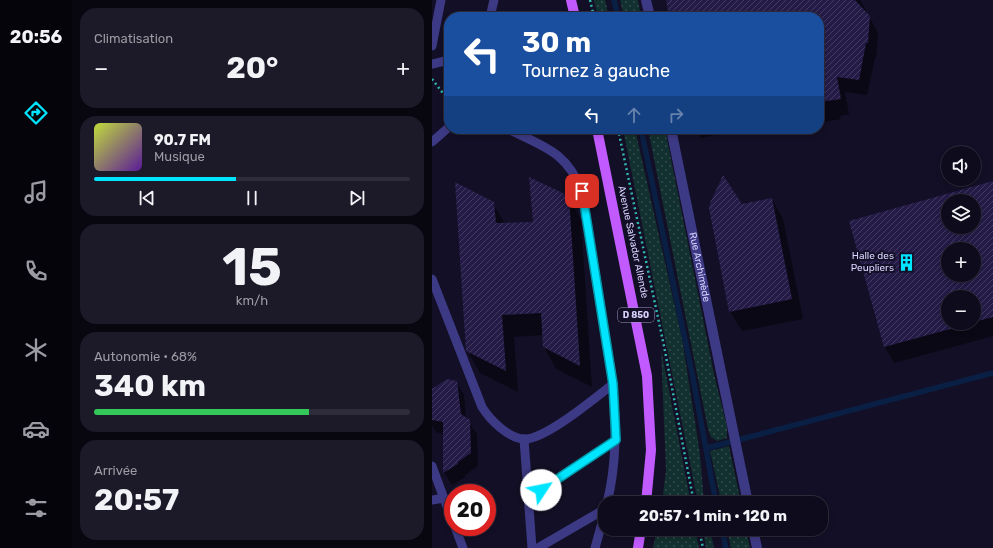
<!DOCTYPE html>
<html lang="fr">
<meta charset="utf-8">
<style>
body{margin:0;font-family:Rubik,sans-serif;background:#1c1929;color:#f1f3f6;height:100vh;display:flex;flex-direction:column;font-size:15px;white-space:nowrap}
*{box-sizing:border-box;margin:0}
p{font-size:13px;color:#9b9ba3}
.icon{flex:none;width:22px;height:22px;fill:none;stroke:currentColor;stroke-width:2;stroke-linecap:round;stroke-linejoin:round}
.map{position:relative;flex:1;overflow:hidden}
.side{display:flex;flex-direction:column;gap:8px;padding:8px;background:#08060f;width:360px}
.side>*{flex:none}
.hud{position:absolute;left:12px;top:12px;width:380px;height:122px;border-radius:16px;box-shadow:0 2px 6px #0003,0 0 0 1px #2e2b3b;background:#1a4fa0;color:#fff;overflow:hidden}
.fabs{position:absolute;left:509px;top:146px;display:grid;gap:8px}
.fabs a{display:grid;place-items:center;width:40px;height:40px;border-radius:50%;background:#0e0b1c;box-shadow:0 2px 6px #0003,0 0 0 1px #2e2b3b;font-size:20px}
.speed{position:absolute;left:12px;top:484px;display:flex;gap:8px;font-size:20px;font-weight:700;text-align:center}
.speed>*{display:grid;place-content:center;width:52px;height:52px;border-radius:50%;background:#0e0b1c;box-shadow:0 2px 6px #0003,0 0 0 1px #2e2b3b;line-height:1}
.speed .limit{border:6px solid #d22;background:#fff;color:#111}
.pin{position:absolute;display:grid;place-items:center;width:34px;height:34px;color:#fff;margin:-17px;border-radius:8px;box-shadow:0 2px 6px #0006}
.me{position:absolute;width:44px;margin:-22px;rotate:56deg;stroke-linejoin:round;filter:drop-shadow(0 0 3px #0008)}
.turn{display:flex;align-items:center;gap:14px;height:84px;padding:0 12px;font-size:18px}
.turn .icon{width:52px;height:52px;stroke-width:2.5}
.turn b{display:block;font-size:28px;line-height:34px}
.lanes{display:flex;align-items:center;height:38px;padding:0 12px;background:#0003;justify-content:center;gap:20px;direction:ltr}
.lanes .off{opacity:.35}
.big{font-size:30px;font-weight:700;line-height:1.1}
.side .tile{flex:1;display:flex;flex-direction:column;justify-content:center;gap:6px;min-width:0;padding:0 14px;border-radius:16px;background:#1c1929}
.side .dial{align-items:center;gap:0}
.dial b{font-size:52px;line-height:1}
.song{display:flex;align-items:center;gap:12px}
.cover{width:48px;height:48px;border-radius:6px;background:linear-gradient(135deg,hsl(70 70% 55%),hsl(270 70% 35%))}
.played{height:4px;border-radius:2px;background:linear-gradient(90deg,#00e5ff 45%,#2e2b3b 45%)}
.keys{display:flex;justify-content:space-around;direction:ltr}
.heat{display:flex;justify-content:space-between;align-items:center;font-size:22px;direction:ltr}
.charge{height:6px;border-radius:3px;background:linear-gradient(90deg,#34c759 68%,#2e2b3b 0)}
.trip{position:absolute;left:166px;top:496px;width:230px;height:40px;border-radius:16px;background:#0e0b1c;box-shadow:0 2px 6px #0003,0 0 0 1px #2e2b3b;font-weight:700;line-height:40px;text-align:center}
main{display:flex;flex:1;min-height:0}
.tabs{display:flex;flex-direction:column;width:72px;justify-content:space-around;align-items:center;background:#06040b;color:#9b9ba3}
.tabs .icon{width:28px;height:28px}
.tabs .on{color:#00e5ff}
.tabs b{font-size:18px;color:#f1f3f6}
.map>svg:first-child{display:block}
</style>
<main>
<nav class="tabs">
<b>20:56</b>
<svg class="icon on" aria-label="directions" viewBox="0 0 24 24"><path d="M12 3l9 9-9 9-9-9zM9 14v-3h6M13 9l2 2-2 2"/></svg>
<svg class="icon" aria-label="music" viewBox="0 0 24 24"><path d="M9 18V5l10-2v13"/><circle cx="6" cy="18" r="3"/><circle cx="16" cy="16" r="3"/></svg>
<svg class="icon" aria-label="phone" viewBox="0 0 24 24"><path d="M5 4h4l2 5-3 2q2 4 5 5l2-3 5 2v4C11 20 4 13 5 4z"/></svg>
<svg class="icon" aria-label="climate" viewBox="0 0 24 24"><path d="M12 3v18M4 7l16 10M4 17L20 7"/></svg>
<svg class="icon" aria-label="car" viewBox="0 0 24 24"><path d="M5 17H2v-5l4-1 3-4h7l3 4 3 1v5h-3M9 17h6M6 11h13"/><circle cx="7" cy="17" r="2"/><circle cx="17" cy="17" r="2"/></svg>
<svg class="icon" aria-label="filters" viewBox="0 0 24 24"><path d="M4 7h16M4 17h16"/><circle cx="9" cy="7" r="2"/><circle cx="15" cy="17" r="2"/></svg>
</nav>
<section class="side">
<div class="tile"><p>Climatisation</p>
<div class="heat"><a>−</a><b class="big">20°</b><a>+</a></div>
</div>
<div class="tile">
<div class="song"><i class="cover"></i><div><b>90.7 FM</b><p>Musique</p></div></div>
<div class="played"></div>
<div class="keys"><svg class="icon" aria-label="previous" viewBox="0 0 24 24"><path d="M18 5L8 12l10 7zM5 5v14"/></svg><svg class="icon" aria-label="pause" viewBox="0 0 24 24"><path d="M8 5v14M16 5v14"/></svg><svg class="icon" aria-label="next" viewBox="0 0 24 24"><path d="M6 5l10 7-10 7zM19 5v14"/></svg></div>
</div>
<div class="tile dial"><b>15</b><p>km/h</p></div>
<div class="tile"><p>Autonomie · 68%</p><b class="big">340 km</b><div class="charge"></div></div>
<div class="tile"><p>Arrivée</p><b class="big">20:57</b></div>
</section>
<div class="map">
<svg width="561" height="548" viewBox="0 0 561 548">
<defs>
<pattern id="grass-dots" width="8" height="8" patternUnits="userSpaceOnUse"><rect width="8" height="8" fill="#12302f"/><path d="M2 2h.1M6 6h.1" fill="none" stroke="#344d4e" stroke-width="1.8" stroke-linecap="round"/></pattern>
<pattern id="building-hatch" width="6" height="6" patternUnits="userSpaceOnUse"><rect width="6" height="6" fill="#241b47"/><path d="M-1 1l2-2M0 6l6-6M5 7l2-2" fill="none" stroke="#433b63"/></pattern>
</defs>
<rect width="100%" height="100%" fill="#130f26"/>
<!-- grass -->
<g fill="url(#grass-dots)">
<path d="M162,0H173L177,17H166Z"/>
<path d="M188,0H206L209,17H192Z"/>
<path d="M191,129H203L250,338L268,454L272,503H266Z"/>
<path d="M216,129H233L282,374L295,427V438L285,441L279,437L276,429Z"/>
<path d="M229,349L256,488L259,503H230L234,470Z"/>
<path d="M297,446L309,503H289L288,496L278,451Z"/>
<path d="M225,529H263L267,548H221Z"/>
<path d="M271,529H278L282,548H274Z"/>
<path d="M295,529H314L318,548H299Z"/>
</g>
<!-- shadow -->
<g fill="#0007" fill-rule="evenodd">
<path d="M235,0H428L446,33L444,58H443L435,95L413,92L417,114L408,116L409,119L387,123V17H238Z"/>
<path d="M264,129H312L269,138Z"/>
<path d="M349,129H359L350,131Z"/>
<path d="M561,182V336L462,363L453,347L419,222ZM516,201H542V227H516ZM516,249H542V275H516ZM516,297H542V323H516Z"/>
<path d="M136,197L149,220L160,387L124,369L112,347L111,335L82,337L86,392L48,373L35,350L61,203L73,224L102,223Z"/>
<path d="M340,199L351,219L371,319L310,331L298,311L310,205Z"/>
<path d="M24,382L32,395L34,419L45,434L46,466L33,475V477L20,485L12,472V434L4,432L0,425V390Z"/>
</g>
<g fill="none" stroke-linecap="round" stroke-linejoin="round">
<!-- stream -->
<g stroke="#0a1f44" stroke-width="5.5">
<path d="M182,0L186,17"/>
<path d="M209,129L260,373L284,503"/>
<path d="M275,448L561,373"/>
<path d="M290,529L294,548"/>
</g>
</g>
<!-- building -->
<g fill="url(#building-hatch)" fill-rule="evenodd">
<path d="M234,0H423L438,16L436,43H434L427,80L405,77L409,99L387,102V17H237Z"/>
<path d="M291,175L310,204L340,198L360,299L297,312L277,208L278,203Z"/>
<path d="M97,177L137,196L148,366L111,347L109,313L70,315L74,371L34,351L23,182L62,202L64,223L101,222Z"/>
<path d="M561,181V317L542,322V297H516V323H540L452,347L417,221ZM516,201H542V227H516ZM516,249H542V275H516Z"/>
<path d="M15,379L25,381L29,414L38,420L39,453L26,462V464L11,473V422L0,420V389Z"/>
</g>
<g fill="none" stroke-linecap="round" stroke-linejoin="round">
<!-- path -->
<g stroke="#2fb8b0" stroke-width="2.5" stroke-dasharray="2 3" stroke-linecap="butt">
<path d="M158,0L162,17"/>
<path d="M0,79L17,101"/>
<path d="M186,129L232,346L262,503"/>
<path d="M267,529L271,548"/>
</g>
<!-- service -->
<g stroke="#3d3a85" stroke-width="9">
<path d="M58,17L62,0"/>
<path d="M0,46L9,0"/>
<path d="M0,64L17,60"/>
<path d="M0,142L17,127"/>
<path d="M0,279L50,407C58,420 77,439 93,439C114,439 163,398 181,384L150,191C134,151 112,147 76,129"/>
<path d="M92,439L100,548"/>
<path d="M0,466L21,523"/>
<path d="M97,498L184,440"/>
<path d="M0,500L12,498"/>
<path d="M175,503C185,463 184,425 181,384"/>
<path d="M23,527L31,548"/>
<path d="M106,548L173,509"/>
<path d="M163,548L173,512"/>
</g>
<!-- minor -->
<g stroke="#3d3a85" stroke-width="10">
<path d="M214,0L218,17"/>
<path id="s1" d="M239,129L316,503"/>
<path d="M321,529L325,548"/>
</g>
<!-- primary -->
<g stroke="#c25bff" stroke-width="10">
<path d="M139,0L143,17"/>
<path d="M165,129L215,376L219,450L214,503"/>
<path d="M206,548L209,529"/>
</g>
</g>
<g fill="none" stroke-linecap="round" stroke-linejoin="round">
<defs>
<path id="route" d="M109,490L184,440L181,384L150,191"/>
</defs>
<!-- route casing -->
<use href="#route" stroke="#0095a6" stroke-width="10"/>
<!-- route -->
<use href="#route" stroke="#00e5ff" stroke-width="7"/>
</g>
<!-- icons -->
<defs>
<symbol id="building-bare" viewBox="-9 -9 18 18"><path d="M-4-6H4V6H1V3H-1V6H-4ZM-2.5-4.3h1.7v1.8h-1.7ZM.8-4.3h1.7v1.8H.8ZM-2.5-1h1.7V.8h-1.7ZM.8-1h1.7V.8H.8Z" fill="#00e5ff" stroke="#130f26" stroke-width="2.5" paint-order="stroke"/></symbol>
</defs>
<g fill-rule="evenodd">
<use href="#building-bare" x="462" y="250" width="25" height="25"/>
</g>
<g text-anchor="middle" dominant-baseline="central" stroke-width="4" stroke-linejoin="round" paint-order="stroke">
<!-- shield labels -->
<rect fill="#130f26" stroke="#9e99be" stroke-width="1" x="186" y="308" width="36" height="14" rx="3"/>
<g font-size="9" font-weight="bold" fill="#d9d4ff">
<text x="204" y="315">D 850</text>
</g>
<!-- street labels -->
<g font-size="10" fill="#d9d4ff" stroke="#130f26">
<text transform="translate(201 242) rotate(78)">Avenue Salvador Allende</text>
<text stroke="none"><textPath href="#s1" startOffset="141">Rue Archimède</textPath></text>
</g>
<!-- poi labels -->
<g font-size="10" fill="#d9d4ff" stroke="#130f26" text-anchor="end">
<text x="462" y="256">Halle des<tspan x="462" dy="12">Peupliers</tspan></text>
</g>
</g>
</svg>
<div class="fabs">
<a><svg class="icon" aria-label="sound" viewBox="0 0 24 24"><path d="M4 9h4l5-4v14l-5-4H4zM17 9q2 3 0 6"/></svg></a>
<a><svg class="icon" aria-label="layers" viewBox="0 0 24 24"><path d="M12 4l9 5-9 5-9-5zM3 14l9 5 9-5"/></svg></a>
<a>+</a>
<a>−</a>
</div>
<div class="speed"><div class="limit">20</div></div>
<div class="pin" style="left:150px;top:191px;background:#d93025"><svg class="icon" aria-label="arrive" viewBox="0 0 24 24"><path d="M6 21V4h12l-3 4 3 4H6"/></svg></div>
<svg class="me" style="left:109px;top:490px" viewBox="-20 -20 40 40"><circle r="19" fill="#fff"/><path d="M0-13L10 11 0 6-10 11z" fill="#00e5ff"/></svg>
<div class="trip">20:57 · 1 min · 120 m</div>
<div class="hud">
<div class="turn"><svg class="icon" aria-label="left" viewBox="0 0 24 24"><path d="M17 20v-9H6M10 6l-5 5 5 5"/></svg><div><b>30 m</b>Tournez à gauche</div></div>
<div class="lanes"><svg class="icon" aria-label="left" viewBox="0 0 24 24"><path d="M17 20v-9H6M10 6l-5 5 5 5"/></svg><svg class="icon off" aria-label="ahead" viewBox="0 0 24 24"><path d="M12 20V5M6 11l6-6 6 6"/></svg><svg class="icon off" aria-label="right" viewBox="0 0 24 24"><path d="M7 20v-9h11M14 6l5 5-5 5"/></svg></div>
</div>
</div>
</main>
